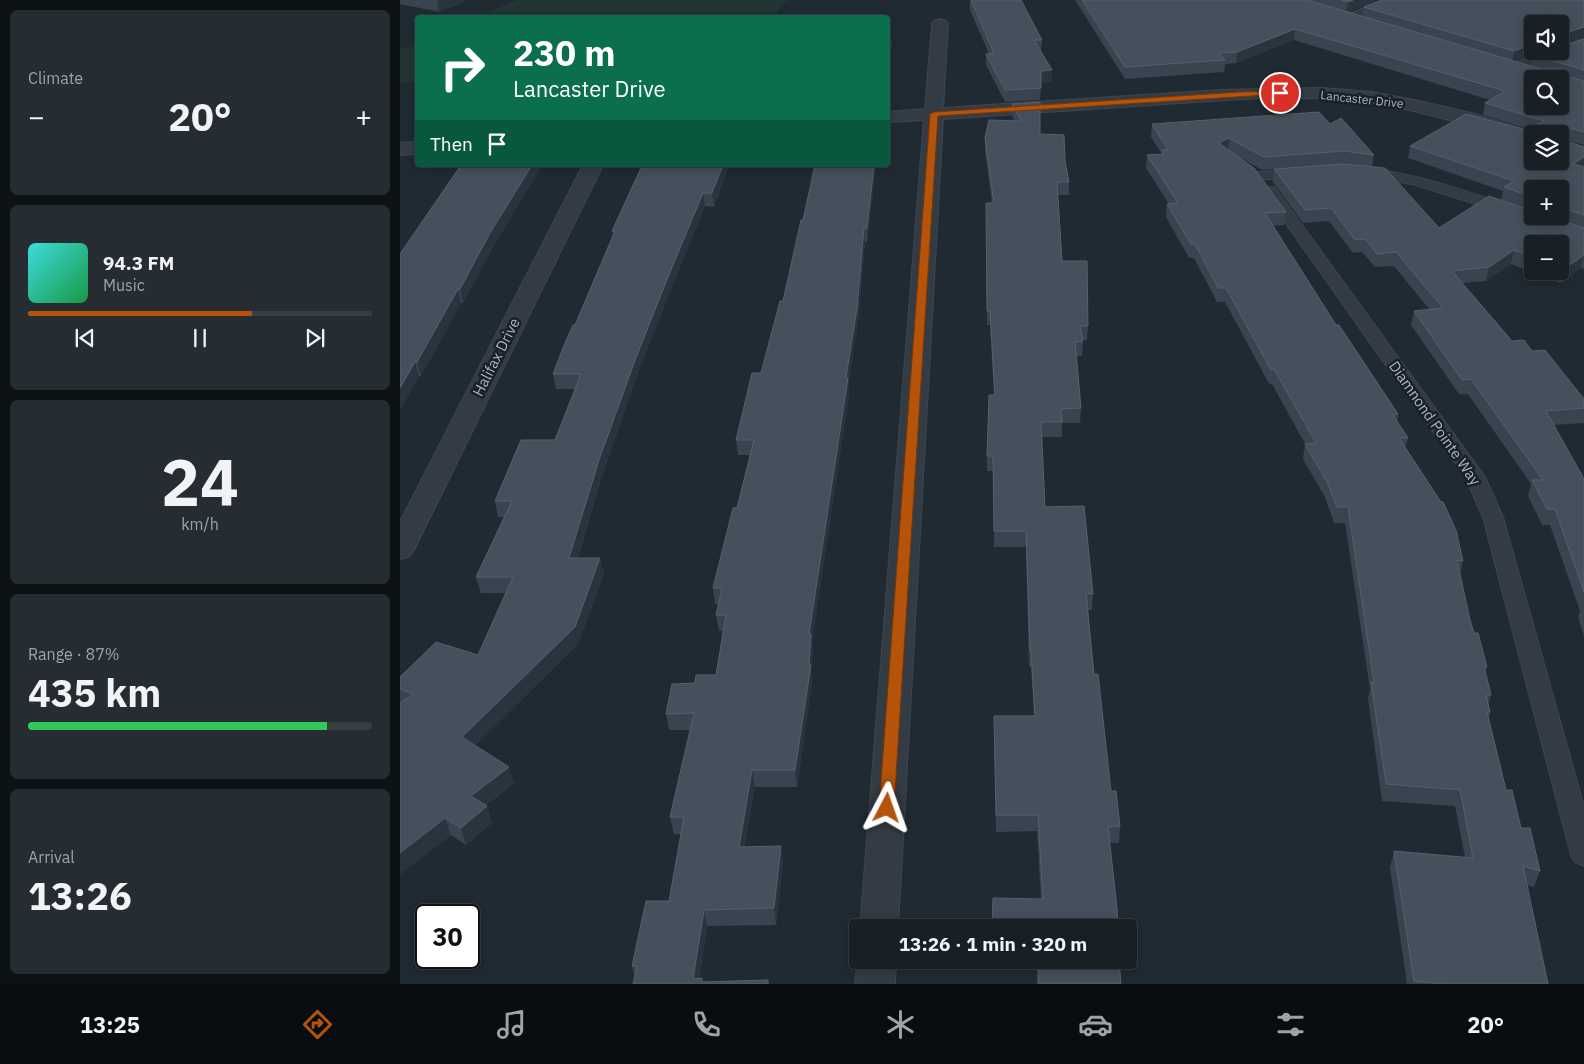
<!DOCTYPE html>
<meta charset="utf-8">
<style>
body{margin:0;font-family:"IBM Plex Sans",sans-serif;background:#252d32;color:#f1f3f6;height:100vh;display:flex;flex-direction:column;font-size:19px;white-space:nowrap}
*{box-sizing:border-box;margin:0}
p{font-size:16px;color:#9fa3a7}
.icon{flex:none;width:28px;height:28px;fill:none;stroke:currentColor;stroke-width:2;stroke-linecap:round;stroke-linejoin:round}
.map{position:relative;flex:1;overflow:hidden}
.details{display:flex;flex-direction:column;gap:10px;padding:10px;background:#0d1215;width:400px}
.details>*{flex:none}
.banner{position:absolute;left:15px;top:15px;width:475px;height:152px;border-radius:5px;box-shadow:0 2px 12px #0003,0 0 0 1px #363e43;background:#0b6e4f;color:#fff;overflow:hidden}
.buttons{position:absolute;left:1124px;top:15px;display:grid;gap:10px}
.buttons a{display:grid;place-items:center;width:45px;height:45px;border-radius:5px;background:#182026;box-shadow:0 2px 12px #0003,0 0 0 1px #363e43;font-size:25px}
.speed{position:absolute;left:15px;top:904px;display:flex;gap:10px;font-size:25px;font-weight:700;text-align:center}
.speed>*{display:grid;place-content:center;width:65px;height:65px;border-radius:50%;background:#182026;box-shadow:0 2px 12px #0003,0 0 0 1px #363e43;line-height:1}
.speed .limit{border:2px solid #111;border-radius:8px;background:#fff;color:#111}
.pin{position:absolute;display:grid;place-items:center;width:42px;height:42px;color:#fff;margin:-21px;border:2px solid #fff;border-radius:50%;box-shadow:0 1px 5px #0007}
.me{position:absolute;width:55px;margin:-28px;rotate:4deg;stroke-linejoin:round;filter:drop-shadow(0 0 4px #0008)}
.turn{display:flex;align-items:center;gap:18px;height:105px;padding:0 15px;font-size:22px}
.turn .icon{width:65px;height:65px;stroke-width:2.5}
.turn b{display:block;font-size:35px;line-height:42px}
.then{display:flex;align-items:center;height:48px;padding:0 15px;background:#0003;gap:10px;font-size:19px}
.big{font-size:38px;font-weight:700;line-height:1.1}
.details .widget{flex:1;display:flex;flex-direction:column;justify-content:center;gap:8px;min-width:0;padding:0 18px;border-radius:8px;background:#252d32}
.details .dial{align-items:center;gap:0}
.dial b{font-size:65px;line-height:1}
.song{display:flex;align-items:center;gap:15px}
.cover{width:60px;height:60px;border-radius:8px;background:linear-gradient(135deg,hsl(180 70% 55%),hsl(140 70% 35%))}
.played{height:5px;border-radius:2px;background:linear-gradient(90deg,#b45309 65%,#363e43 65%)}
.keys{display:flex;justify-content:space-around;direction:ltr}
.heat{display:flex;justify-content:space-between;align-items:center;font-size:28px;direction:ltr}
.charge{height:8px;border-radius:4px;background:linear-gradient(90deg,#34c759 87%,#363e43 0)}
.trip{position:absolute;left:449px;top:919px;width:288px;height:50px;border-radius:5px;background:#182026;box-shadow:0 2px 12px #0003,0 0 0 1px #363e43;font-weight:700;line-height:50px;text-align:center}
.menu{display:flex;height:80px;justify-content:space-around;align-items:center;background:#0a0d0f;color:#9fa3a7}
.menu .icon{width:35px;height:35px}
.menu .active{color:#b45309}
.menu b{font-size:22px;color:#f1f3f6}
main{display:flex;flex:1;min-height:0}
.map>svg:first-child{display:block}
</style>
<main>
<section class="details">
<div class="widget"><p>Climate</p>
<div class="heat"><a>−</a><b class="big">20°</b><a>+</a></div>
</div>
<div class="widget">
<div class="song"><i class="cover"></i><div><b>94.3 FM</b><p>Music</p></div></div>
<div class="played"></div>
<div class="keys"><svg class="icon" aria-label="previous" viewBox="0 0 24 24"><path d="M18 5L8 12l10 7zM5 5v14"/></svg><svg class="icon" aria-label="pause" viewBox="0 0 24 24"><path d="M8 5v14M16 5v14"/></svg><svg class="icon" aria-label="next" viewBox="0 0 24 24"><path d="M6 5l10 7-10 7zM19 5v14"/></svg></div>
</div>
<div class="widget dial"><b>24</b><p>km/h</p></div>
<div class="widget"><p>Range · 87%</p><b class="big">435 km</b><div class="charge"></div></div>
<div class="widget"><p>Arrival</p><b class="big">13:26</b></div>
</section>
<div class="map">
<svg width="1184" height="984" viewBox="0 0 1184 984">
<rect width="100%" height="100%" fill="#202a33"/>
<!-- green -->
<g fill="#223434">
<path d="M117,0H392L383,3L374,17H75Z"/>
<path d="M17,42V81L0,83V50Z"/>
</g>
<g fill="none" stroke-linecap="round" stroke-linejoin="round">
<defs>
<g id="lane">
<path d="M984,0H1000L998,2L950,21H942L940,19L942,17Z"/>
<path d="M1184,39V47L1118,70L1114,71L1108,67L1110,64L1148,51H1160V47Z"/>
<path d="M966,168C1017,174 1064,190 1112,207L1114,210L1112,213L1107,214L1016,185L961,175L959,172L961,169Z"/>
<path d="M900,169L905,170L907,173L905,176L859,180L854,179L852,176L854,173L859,172Z"/>
<path d="M870,187L875,188L1085,477L1103,517L1184,807V866L1175,862L1171,855L1083,517L1065,477L863,191L865,188Z"/>
</g>
<g id="street">
<path d="M540,19L546,21L548,24L543,108L820,90L922,88L972,92L1019,101L1071,113L1139,134H1132V143C1069,127 1013,106 948,100C887,95 826,100 766,104C692,109 617,114 543,119L498,928H460L524,120L488,122V112L525,109L532,24L534,21Z"/>
<path d="M18,142V154L0,155V143Z"/>
<path d="M183,165H203L14,550L10,556L0,559V522Z"/>
<path d="M458,958V960H496L495,984H455Z"/>
</g>
</defs>
<!-- lane casing -->
<use href="#lane" stroke="#3d454e" stroke-width="2"/>
<!-- street casing -->
<use href="#street" stroke="#3d454e" stroke-width="2"/>
<!-- lane -->
<use href="#lane" fill="#333c44" fill-rule="evenodd"/>
<!-- street -->
<use href="#street" fill="#333c44" fill-rule="evenodd"/>
</g>
<!-- wall -->
<g fill="#394450" fill-rule="evenodd">
<path d="M0,0H64V2L39,12L0,4Z"/>
<path d="M570,0L642,40L641,51H640L652,82L641,83L640,100L605,102L586,65V54H589L570,10Z"/>
<path d="M675,0H979L948,12L963,16L964,7L1184,0V38L1160,45V24L1132,51H1142L1114,61L1131,66L1134,55L1184,39V145L1161,139L1184,147V269L1181,268L1161,283L1111,264L1086,281L1062,283L1112,341L1132,351L1184,399V423L1154,425L1184,479V636L1178,617L1180,611L1150,525H1142L1128,496L1131,484L1068,394H1059L1011,325L1014,311L1029,309L994,266L975,267L962,252L953,253L929,221L903,223L873,182L874,169L862,170L832,153L886,212L884,225L873,226L936,325L998,414L997,421L1008,438L1005,448L1063,561L1060,573L1070,620L1087,667L1085,672L1091,695L1088,704L1090,712L1089,718L1106,790L1121,828L1140,871L1134,887L1127,885L1148,984H1007L990,868L994,851L1065,857L1055,806L982,801L968,699L970,689L945,523H934L925,497L903,459L905,444L872,384H869L825,302H817L794,258H789L766,217L767,204H769L746,168L747,155L762,154L751,137L752,124H930L974,155L972,167L1039,228L1101,200L1103,191L1008,158L1010,146L1135,132V131L1083,115L1085,103L1090,100L894,40L836,63L825,64L824,72L725,79ZM1132,189H1160V216H1132ZM1132,244H1160V271H1132Z"/>
<path d="M488,41H491V52L490,89H488Z"/>
<path d="M612,104L665,161L669,182V195H657L662,261L688,326L687,340H683L682,356H677L681,408L680,423H662V437H642L645,507L693,594L692,610H688L694,674L711,791L720,826L719,843H709L717,908L641,899L637,831L596,832L594,733L634,716L631,667H629L626,547H594L593,471H587V456L594,395L590,325H587L586,203H592L585,151V138L615,121L612,116Z"/>
<path d="M132,165H140L141,167L93,247L63,303H61L21,376H19L0,410V254Z"/>
<path d="M329,165L314,207L305,206L270,291L239,370L202,476L178,558H200L204,574L178,644L75,745L114,783L86,805L87,806L92,823L66,845L51,835L0,874V677L78,655L106,593H81L76,577L104,517H98L95,501L155,440L175,389H156L153,374L175,325L213,236L212,231Z"/>
<path d="M415,165H476L467,242H465L458,322L448,385L449,393L412,642L413,650L411,670L412,682L397,787H355L344,847L383,863L376,925L307,926L299,979L302,978V982L368,980L369,984H233L235,977L232,966L269,901L281,834H274L270,817L291,730H269L266,714L295,683L316,675L323,631H319L316,615L319,604H315L313,588L337,508L350,455H338L336,440L361,373L383,301L403,220Z"/>
<path d="M592,960H719L721,984H638V963L592,962Z"/>
</g>
<!-- shaded-wall -->
<g fill="#2a343f">
<path d="M40,0H64V2L39,12L37,1Z"/>
<path d="M953,0H979L946,13L948,2Z"/>
<path d="M1184,27V38L1160,45V41L1162,34Z"/>
<path d="M895,29L894,40L836,63L837,52Z"/>
<path d="M491,41V52L490,89L489,77Z"/>
<path d="M1132,44V51H1142L1112,62L1114,51Z"/>
<path d="M652,70V82L641,83V71Z"/>
<path d="M829,138L828,150L818,157L820,142Z"/>
<path d="M1184,157V168L1173,164Z"/>
<path d="M132,165H140L141,167L93,247L63,303L60,289L90,233Z"/>
<path d="M323,165H329L314,207L312,193Z"/>
<path d="M474,165H476L467,242V228Z"/>
<path d="M303,193L305,206L270,291L239,370L202,476L173,573L169,558L199,460L237,355L268,277Z"/>
<path d="M464,228L465,242L458,322L448,385L449,393L412,642L413,650L411,670L412,682L397,787L395,770L409,665V634L446,378Z"/>
<path d="M1114,250L1111,264L1086,281L1089,267Z"/>
<path d="M1184,255L1181,268L1161,283L1164,269Z"/>
<path d="M58,289L61,303L21,376L17,362Z"/>
<path d="M15,362L19,376L0,410V388Z"/>
<path d="M200,558L204,574L178,644L67,754L62,737Z"/>
<path d="M109,767L114,783L76,812L71,796Z"/>
<path d="M352,770L355,787L341,863L339,847Z"/>
<path d="M87,806L92,823L66,845L61,828Z"/>
<path d="M45,818L51,835L0,874V853Z"/>
<path d="M381,846L383,863L376,925L374,908Z"/>
<path d="M304,910L307,926L298,984L293,979Z"/>
</g>
<!-- building -->
<g fill="#45505c" stroke="#56606c" fill-rule="evenodd">
<path d="M571,0H621L642,40H634L652,70L641,71V88L605,90L586,54L594,53Z"/>
<path d="M682,0H907L1141,69H1161L1162,75L1184,81V132L1162,126L1161,139L1184,147V157L1173,164L1184,167V215L1160,207V189H1132V197L1104,187L1114,181L1010,146L1066,114L1134,132L1137,131V124L1143,123L1144,121L1085,103L1105,91L895,29L837,52L819,53L825,60L725,67ZM1132,79H1160V106H1132ZM1132,134H1160V161H1132Z"/>
<path d="M941,0H953L948,2Z"/>
<path d="M982,0H1184V27L1162,34L1161,38H1160V24H1132V44L1114,51L964,7Z"/>
<path d="M1184,39V70L1134,55L1146,51H1160V47Z"/>
<path d="M488,41H491L489,77H488Z"/>
<path d="M640,102V134L664,135L665,161L669,182H657L662,261H687L688,326H680L683,341L675,342L681,408L661,409L662,422H641L645,507L684,506L693,594L686,593L694,674H698L711,791H716L720,826L708,827L717,908L718,928H592L593,898L643,899L638,815H596L594,716H635L631,650H630L626,531H594L593,456H587L589,395H595L590,311H587L586,203H594L585,138L589,120L621,121L612,104Z"/>
<path d="M919,112L930,124L941,118L974,155L944,151L864,157L829,138L820,142V144L854,168L886,212L865,213L936,325H939L998,414L993,415L1008,438H999L1041,502H1043L1056,530L1063,561L1057,560L1070,620L1074,633H1078L1087,667L1084,666L1091,695H1086L1090,712H1087L1106,790H1112L1121,828H1130L1140,871L1123,866L1148,984H1042L1014,981L994,851L1073,858L1060,790L986,784L971,682L974,683L948,507H937L927,482L905,444L916,443L874,369L871,370L826,288H818L795,244H791L767,204L778,203L747,155L764,154L762,150H768L752,124Z"/>
<path d="M944,164L985,168L1039,228L1089,196L1132,211V216H1148L1184,228V255L1164,269L1160,267V244H1132V257L1114,250L1089,267L1052,271L1112,341L1124,340L1132,351L1145,350L1184,399V408L1146,411L1184,479V592L1155,509H1147L1132,480H1143L1071,379L1062,380L1014,311L1043,308L996,252L977,254L965,239L955,240L931,208L905,210L874,169Z"/>
<path d="M61,165H132L90,233L60,289H58L17,362H15L0,388V254Z"/>
<path d="M243,165H323L312,193H303L268,277L237,355L199,460L169,558H200L175,627L62,737L109,767L71,796L87,806L61,828L45,818L0,853V703L13,694L0,689V677L36,642L78,655L113,577H76L112,501H95L121,440H155L181,374H153L165,343L173,325H175L215,231H212L241,168Z"/>
<path d="M415,165H474L467,228H464L457,308L446,378H448L409,634H411L409,665H411L395,770H352L339,847L381,846L374,908L304,910L293,979L302,978V982L368,980V984H233L237,966H232L246,901H269L284,817H270L294,713L266,714L272,684L295,683L296,675H316L326,615H316L322,588H313L333,508H337L354,440H336L352,373H361L380,301H383L401,220H403Z"/>
<path d="M638,960H719L721,984H638Z"/>
</g>
<!-- route -->
<path fill="#b45309" stroke="#753606" d="M880,91H883V94L538,116L494,808L492,812L487,814L482,812L479,808L530,114L534,112L839,92Z"/>
<g text-anchor="middle" dominant-baseline="central" stroke-width="5" stroke-linejoin="round" paint-order="stroke">
<!-- far-street labels -->
<g font-size="12" fill="#adb6c1" stroke="#192128">
<text transform="translate(962 99) rotate(6)">Lancaster Drive</text>
</g>
<!-- street labels -->
<g font-size="15" fill="#adb6c1" stroke="#192128">
<text transform="translate(96 357) rotate(-63)">Halifax Drive</text>
<text transform="translate(1035 423) rotate(55)">Diamnond Pointe Way</text>
</g>
</g>
</svg>
<div class="buttons">
<a><svg class="icon" aria-label="sound" viewBox="0 0 24 24"><path d="M4 9h4l5-4v14l-5-4H4zM17 9q2 3 0 6"/></svg></a>
<a><svg class="icon" aria-label="search" viewBox="0 0 24 24"><circle cx="10" cy="10" r="6"/><path d="M15 15l6 6"/></svg></a>
<a><svg class="icon" aria-label="layers" viewBox="0 0 24 24"><path d="M12 4l9 5-9 5-9-5zM3 14l9 5 9-5"/></svg></a>
<a>+</a>
<a>−</a>
</div>
<div class="speed"><div class="limit">30</div></div>
<div class="pin" style="left:880px;top:93px;background:#d93025"><svg class="icon" aria-label="arrive" viewBox="0 0 24 24"><path d="M6 21V4h12l-3 4 3 4H6"/></svg></div>
<svg class="me" style="left:487px;top:808px" viewBox="-20 -20 40 40"><path d="M0-17L14 15 0 8-14 15z" fill="#b45309" stroke="#fff" stroke-width="4"/></svg>
<div class="trip">13:26 · 1 min · 320 m</div>
<div class="banner">
<div class="turn"><svg class="icon" aria-label="right" viewBox="0 0 24 24"><path d="M7 20v-9h11M14 6l5 5-5 5"/></svg><div><b>230 m</b>Lancaster Drive</div></div>
<div class="then">Then<svg class="icon" aria-label="arrive" viewBox="0 0 24 24"><path d="M6 21V4h12l-3 4 3 4H6"/></svg></div>
</div>
</div>
</main>
<nav class="menu">
<b>13:25</b>
<svg class="icon active" aria-label="directions" viewBox="0 0 24 24"><path d="M12 3l9 9-9 9-9-9zM9 14v-3h6M13 9l2 2-2 2"/></svg>
<svg class="icon" aria-label="music" viewBox="0 0 24 24"><path d="M9 18V5l10-2v13"/><circle cx="6" cy="18" r="3"/><circle cx="16" cy="16" r="3"/></svg>
<svg class="icon" aria-label="phone" viewBox="0 0 24 24"><path d="M5 4h4l2 5-3 2q2 4 5 5l2-3 5 2v4C11 20 4 13 5 4z"/></svg>
<svg class="icon" aria-label="climate" viewBox="0 0 24 24"><path d="M12 3v18M4 7l16 10M4 17L20 7"/></svg>
<svg class="icon" aria-label="car" viewBox="0 0 24 24"><path d="M5 17H2v-5l4-1 3-4h7l3 4 3 1v5h-3M9 17h6M6 11h13"/><circle cx="7" cy="17" r="2"/><circle cx="17" cy="17" r="2"/></svg>
<svg class="icon" aria-label="filters" viewBox="0 0 24 24"><path d="M4 7h16M4 17h16"/><circle cx="9" cy="7" r="2"/><circle cx="15" cy="17" r="2"/></svg>
<b>20°</b>
</nav>
